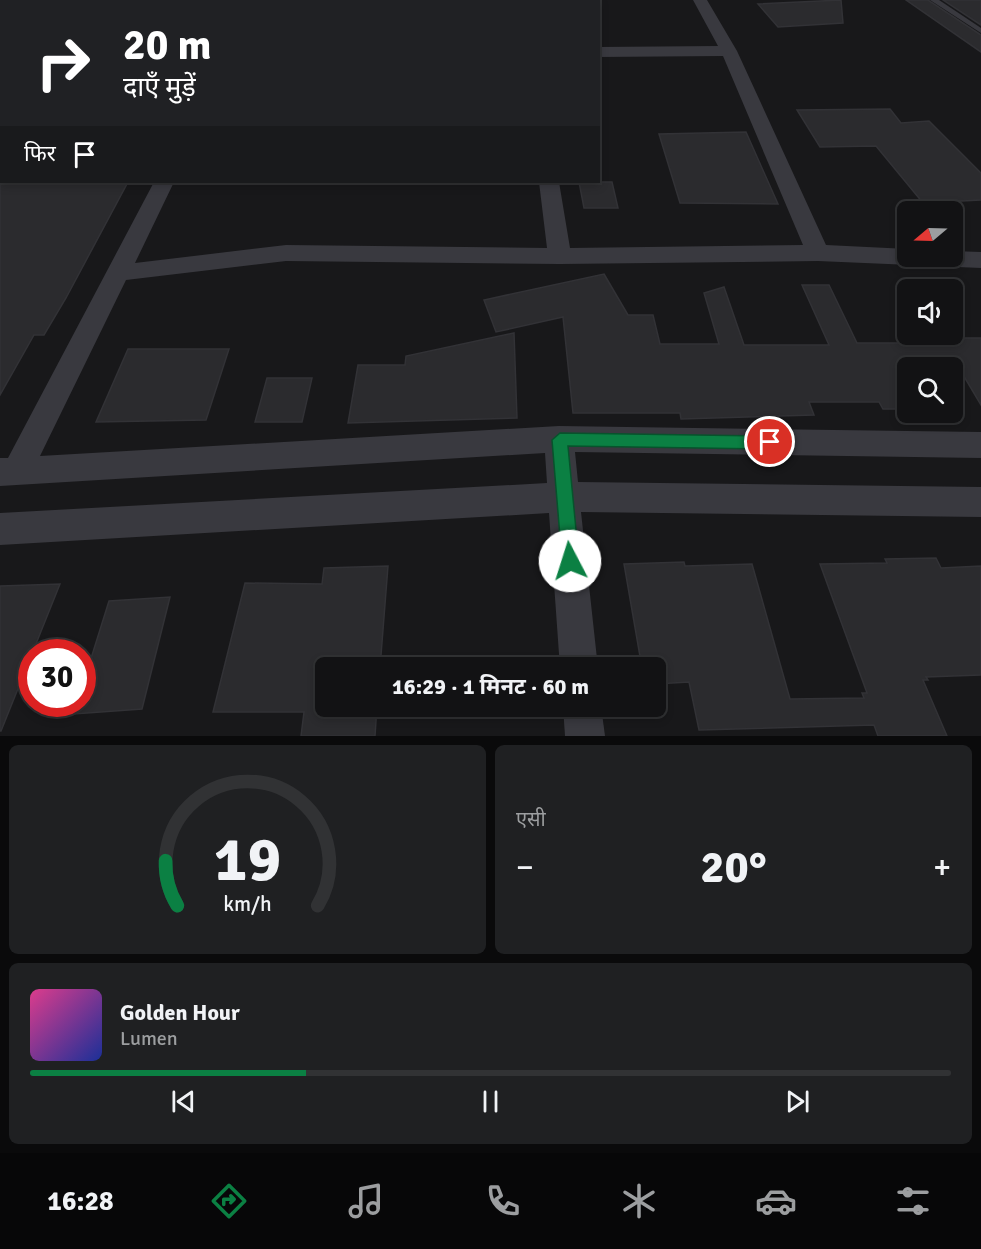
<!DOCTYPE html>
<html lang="hi">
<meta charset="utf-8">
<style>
body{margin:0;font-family:Signika,"Noto Sans Devanagari",sans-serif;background:#1f2022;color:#f1f3f6;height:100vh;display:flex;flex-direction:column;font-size:22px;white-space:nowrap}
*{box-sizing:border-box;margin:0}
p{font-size:20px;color:#9c9ea0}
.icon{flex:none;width:33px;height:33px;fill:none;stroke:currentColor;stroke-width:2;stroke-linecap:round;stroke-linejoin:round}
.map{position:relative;height:736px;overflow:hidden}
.panel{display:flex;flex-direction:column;gap:9px;padding:9px;background:#0a0a0b;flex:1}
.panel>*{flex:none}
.guide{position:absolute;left:0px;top:0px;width:600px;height:183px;box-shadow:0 3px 9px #0003,0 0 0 2px #313234;background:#202124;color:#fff;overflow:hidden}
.needle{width:39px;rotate:251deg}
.tools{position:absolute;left:897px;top:201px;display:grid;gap:12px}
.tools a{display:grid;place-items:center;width:66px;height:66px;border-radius:9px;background:#121214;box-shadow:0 3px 9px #0003,0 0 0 2px #313234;font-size:30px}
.speed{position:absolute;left:18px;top:639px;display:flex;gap:12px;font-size:30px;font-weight:700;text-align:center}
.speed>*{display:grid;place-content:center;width:78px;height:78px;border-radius:50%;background:#121214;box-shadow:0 3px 9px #0003,0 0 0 2px #313234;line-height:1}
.speed .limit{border:9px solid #d22;background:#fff;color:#111}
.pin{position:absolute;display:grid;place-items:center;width:51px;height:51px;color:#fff;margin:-26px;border:3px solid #fff;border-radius:50%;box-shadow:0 2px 6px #0007}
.me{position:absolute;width:66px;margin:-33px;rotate:355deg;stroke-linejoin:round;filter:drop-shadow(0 0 4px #0008)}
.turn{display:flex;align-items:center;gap:21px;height:126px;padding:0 24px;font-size:27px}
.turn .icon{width:78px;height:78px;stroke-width:2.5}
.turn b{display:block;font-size:42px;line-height:51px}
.then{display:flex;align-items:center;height:57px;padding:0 24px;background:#0003;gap:12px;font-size:22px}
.big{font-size:45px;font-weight:700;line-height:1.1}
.panel .tile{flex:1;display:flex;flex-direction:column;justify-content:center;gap:9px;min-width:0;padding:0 21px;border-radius:9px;background:#1f2022}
.panel .dial{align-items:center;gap:0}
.dial svg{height:156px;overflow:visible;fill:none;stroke:#313234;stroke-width:7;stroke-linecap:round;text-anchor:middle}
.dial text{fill:#f1f3f6;stroke:none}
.song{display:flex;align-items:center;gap:18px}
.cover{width:72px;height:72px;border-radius:9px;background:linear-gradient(135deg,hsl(330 70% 55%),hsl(230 70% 35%))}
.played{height:6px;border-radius:3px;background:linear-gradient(90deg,#0b8043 30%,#313234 30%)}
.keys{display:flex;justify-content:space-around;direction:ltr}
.heat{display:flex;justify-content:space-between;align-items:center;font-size:33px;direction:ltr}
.panel .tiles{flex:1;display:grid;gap:9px;grid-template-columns:1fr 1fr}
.tile:last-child{grid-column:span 2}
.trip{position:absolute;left:315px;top:657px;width:351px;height:60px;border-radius:9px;background:#121214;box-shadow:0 3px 9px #0003,0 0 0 2px #313234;font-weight:700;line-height:60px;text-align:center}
.tabs{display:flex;height:96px;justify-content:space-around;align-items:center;background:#070708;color:#9c9ea0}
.tabs .icon{width:42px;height:42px}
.tabs .active{color:#0b8043}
.tabs b{font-size:27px;color:#f1f3f6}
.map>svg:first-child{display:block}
</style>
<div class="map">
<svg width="981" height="736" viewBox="0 0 981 736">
<rect width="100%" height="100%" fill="#18181a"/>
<!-- building -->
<g fill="#2b2b2e" stroke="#323236" stroke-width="1.5">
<path d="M841,0L843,23L778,27L758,4Z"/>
<path d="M906,0H928L981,35V52Z"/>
<path d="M943,0H981V25Z"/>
<path d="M890,109L901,123L929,121L981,173V200L923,203L876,146L820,147L797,110Z"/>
<path d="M746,132L778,204L680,203L659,134Z"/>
<path d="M0,182H128L66,298L44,335H34L0,395Z"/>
<path d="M579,182H612L618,208H584Z"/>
<path d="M604,274L628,315H653L660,344H719L704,293L724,287L744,345H829L802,285H829L857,343H944L941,338H981V405L959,368H908V409H883L879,402H809L814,415L681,419L680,413H573L563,317L496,332L484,300Z"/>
<path d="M514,333L517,418L348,423L358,365H405L406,356Z"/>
<path d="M128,349H229L206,420L96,422Z"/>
<path d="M267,378H312L302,422H255Z"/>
<path d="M936,558L941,568L981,566V675L926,677L928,680H923L947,736H878L874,725L699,730L689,682L656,684V668H642L624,564L684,562L685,566L752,564L790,699L864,698L862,693H867L820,564L887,563L885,559Z"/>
<path d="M388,566L380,668H326V706H377L375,736H301L304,712H213L245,583L322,584L324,568Z"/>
<path d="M60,584L1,731H0V586Z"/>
<path d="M170,597L142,709L74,714L78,704H82V687L109,601Z"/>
</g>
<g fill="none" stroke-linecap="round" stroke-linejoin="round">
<!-- service -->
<path fill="#39393f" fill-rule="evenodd" d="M930,0H939L981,28V33Z"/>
<!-- minor -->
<g fill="#39393f" fill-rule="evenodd">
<rect x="248" y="0" width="14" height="2"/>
<rect x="490" y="0" width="14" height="2"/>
<path d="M693,0H707L737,51L826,245L908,249V256H952V251L981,252V268L818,261L560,264L286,261L126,280L40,456L559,426L981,432V458L575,452L578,482L981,487V517L581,512L598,668H560L549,513L0,545V513L547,483L545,453L0,486V458H8L154,182H174L135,263L286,245L547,248L539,182H559L570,248L803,245L723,56L598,57V47L718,46Z"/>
<path d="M2,132V145L0,146V133Z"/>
<path d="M563,706H601L605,736H565Z"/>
</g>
</g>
<!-- route -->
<path fill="#0b8043" stroke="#07532c" stroke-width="1.5" d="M560,433L770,436L778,442L770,449L568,446L579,561L576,567L570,570L564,567L562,561L552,440Z"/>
</svg>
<div class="tools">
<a><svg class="needle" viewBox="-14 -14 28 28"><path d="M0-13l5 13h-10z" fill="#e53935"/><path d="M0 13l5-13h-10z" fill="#9c9ea0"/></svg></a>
<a><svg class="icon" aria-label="sound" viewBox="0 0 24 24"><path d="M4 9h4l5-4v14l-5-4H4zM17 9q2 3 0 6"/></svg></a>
<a><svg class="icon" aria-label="search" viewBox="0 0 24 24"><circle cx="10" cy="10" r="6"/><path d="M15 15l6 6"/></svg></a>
</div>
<div class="speed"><div class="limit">30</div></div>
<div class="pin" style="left:770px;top:442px;background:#d93025"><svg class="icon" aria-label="arrive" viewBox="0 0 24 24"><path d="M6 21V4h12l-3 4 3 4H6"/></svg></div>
<svg class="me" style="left:570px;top:561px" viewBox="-20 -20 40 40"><circle r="19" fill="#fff"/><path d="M0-13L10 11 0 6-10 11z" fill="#0b8043"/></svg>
<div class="trip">16:29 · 1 मिनट · 60 m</div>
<div class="guide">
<div class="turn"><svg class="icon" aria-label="right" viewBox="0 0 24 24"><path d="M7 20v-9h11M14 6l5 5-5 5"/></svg><div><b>20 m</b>दाएँ मुड़ें</div></div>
<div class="then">फिर<svg class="icon" aria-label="arrive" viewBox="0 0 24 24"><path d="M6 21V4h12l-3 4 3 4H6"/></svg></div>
</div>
</div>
<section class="panel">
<div class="tiles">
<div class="tile dial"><svg viewBox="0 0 100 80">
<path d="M14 69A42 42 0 1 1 86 69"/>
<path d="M14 69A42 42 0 0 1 8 46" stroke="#0b8043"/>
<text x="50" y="56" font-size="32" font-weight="700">19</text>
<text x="50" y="72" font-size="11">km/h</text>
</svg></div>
<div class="tile"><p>एसी</p>
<div class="heat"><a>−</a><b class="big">20°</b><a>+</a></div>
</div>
<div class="tile">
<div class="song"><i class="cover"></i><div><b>Golden Hour</b><p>Lumen</p></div></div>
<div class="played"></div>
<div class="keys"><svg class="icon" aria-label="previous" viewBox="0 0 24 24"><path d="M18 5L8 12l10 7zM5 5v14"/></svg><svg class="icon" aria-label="pause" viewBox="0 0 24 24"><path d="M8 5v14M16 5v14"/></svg><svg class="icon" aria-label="next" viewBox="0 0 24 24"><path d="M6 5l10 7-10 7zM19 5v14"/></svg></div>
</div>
</div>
</section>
<nav class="tabs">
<b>16:28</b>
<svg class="icon active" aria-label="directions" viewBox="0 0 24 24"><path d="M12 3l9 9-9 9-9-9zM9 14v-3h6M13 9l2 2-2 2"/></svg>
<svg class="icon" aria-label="music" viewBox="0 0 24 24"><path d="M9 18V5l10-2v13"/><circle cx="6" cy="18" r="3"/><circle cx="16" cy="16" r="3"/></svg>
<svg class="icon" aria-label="phone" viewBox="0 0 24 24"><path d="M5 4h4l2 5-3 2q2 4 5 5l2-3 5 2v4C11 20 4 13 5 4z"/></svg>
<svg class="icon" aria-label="climate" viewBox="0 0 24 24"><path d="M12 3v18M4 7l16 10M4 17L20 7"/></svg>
<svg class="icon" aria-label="car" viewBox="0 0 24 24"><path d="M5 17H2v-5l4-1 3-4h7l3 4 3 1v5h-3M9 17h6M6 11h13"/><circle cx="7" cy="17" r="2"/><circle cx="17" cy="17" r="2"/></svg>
<svg class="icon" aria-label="filters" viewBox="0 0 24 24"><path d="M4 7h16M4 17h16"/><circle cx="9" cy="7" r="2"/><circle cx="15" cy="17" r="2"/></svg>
</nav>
